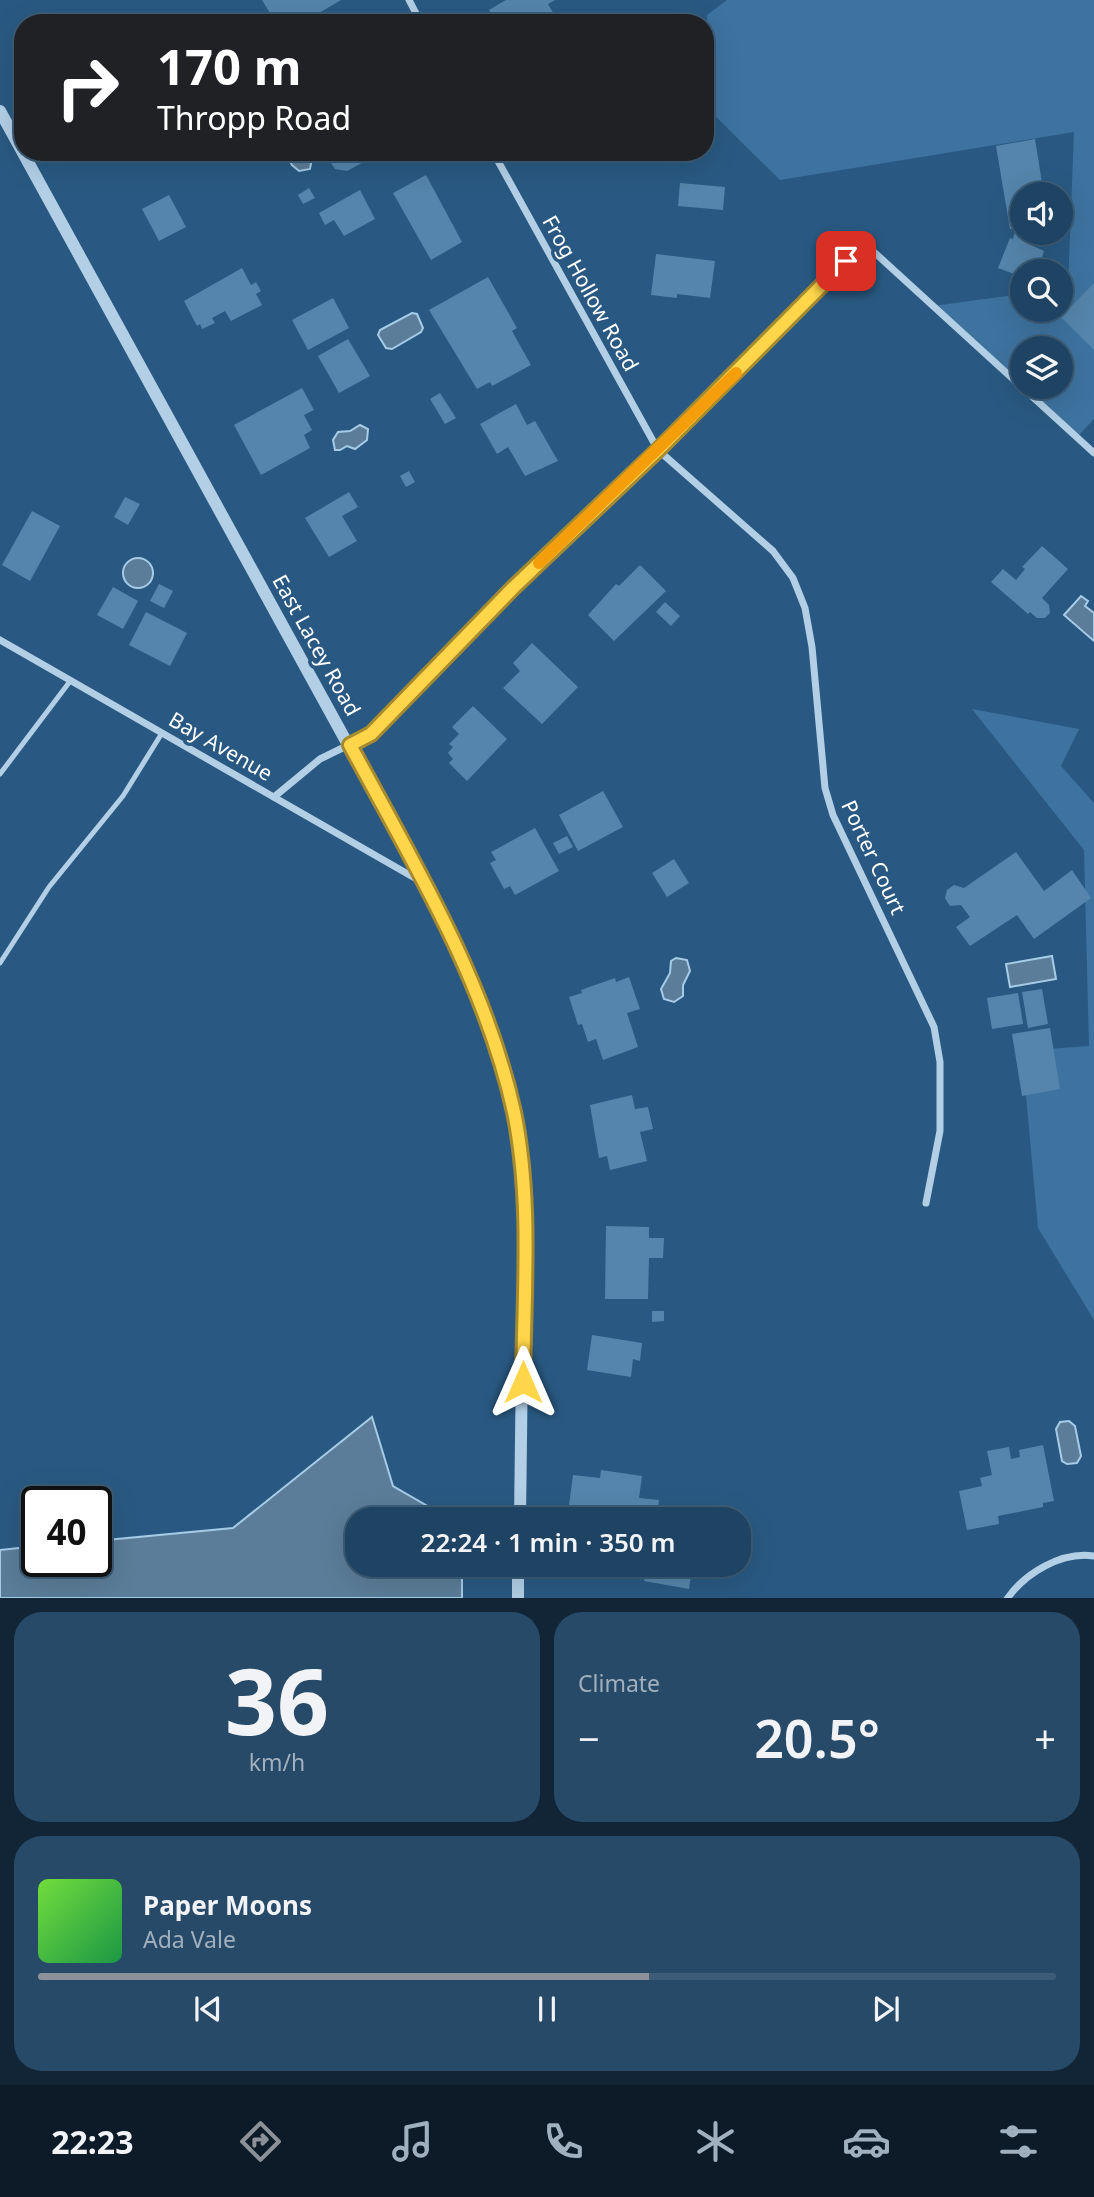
<!DOCTYPE html>
<meta charset="utf-8">
<style>
body{margin:0;font-family:"Noto Sans",sans-serif;background:#274a68;color:#f1f3f6;height:100vh;display:flex;flex-direction:column;font-size:26px;white-space:nowrap}
*{box-sizing:border-box;margin:0}
p{font-size:23px;color:#a1b0be}
.icon{flex:none;width:38px;height:38px;fill:none;stroke:currentColor;stroke-width:2;stroke-linecap:round;stroke-linejoin:round}
.map{position:relative;height:1598px;overflow:hidden}
.details{display:flex;flex-direction:column;gap:14px;padding:14px;background:#112536;flex:1}
.details>*{flex:none}
.guide{position:absolute;left:14px;top:14px;width:700px;height:147px;border-radius:28px;box-shadow:0 7px 28px #0002,0 0 0 2px #3c5c77;background:#202124;color:#fff;overflow:hidden}
.fabs{position:absolute;left:1010px;top:182px;display:grid;gap:14px}
.fabs a{display:grid;place-items:center;width:63px;height:63px;border-radius:50%;background:#1f4362;box-shadow:0 7px 28px #0002,0 0 0 2px #3c5c77;font-size:35px}
.speed{position:absolute;left:21px;top:1486px;display:flex;gap:14px;font-size:35px;font-weight:700;text-align:center}
.speed>*{display:grid;place-content:center;width:91px;height:91px;border-radius:50%;background:#1f4362;box-shadow:0 7px 28px #0002,0 0 0 2px #3c5c77;line-height:1}
.speed .limit{border:4px solid #111;border-radius:10px;background:#fff;color:#111}
.pin{position:absolute;display:grid;place-items:center;width:60px;height:60px;color:#fff;margin:-30px;border-radius:14px;box-shadow:0 4px 10px #0006}
.me{position:absolute;width:77px;margin:-38px;rotate:0deg;stroke-linejoin:round;filter:drop-shadow(0 0 5px #0008)}
.turn{display:flex;align-items:center;gap:24px;height:147px;padding:0 28px;font-size:32px}
.turn .icon{width:91px;height:91px;stroke-width:2.5}
.turn b{display:block;font-size:49px;line-height:60px}
.big{font-size:52px;font-weight:600;line-height:1.1}
.details .tile{flex:1;display:flex;flex-direction:column;justify-content:center;gap:10px;min-width:0;padding:0 24px;border-radius:28px;background:#274a68}
.details .dial{align-items:center;gap:0}
.dial b{font-size:91px;line-height:1}
.song{display:flex;align-items:center;gap:21px}
.cover{width:84px;height:84px;border-radius:10px;background:linear-gradient(135deg,hsl(100 70% 55%),hsl(140 70% 35%))}
.played{height:7px;border-radius:4px;background:linear-gradient(90deg,#8c9099 60%,#3c5c77 60%)}
.keys{display:flex;justify-content:space-around;direction:ltr}
.heat{display:flex;justify-content:space-between;align-items:center;font-size:38px;direction:ltr}
.details .tiles{flex:1;display:grid;gap:14px;grid-template-columns:1fr 1fr}
.tile:last-child{grid-column:span 2}
.trip{position:absolute;left:345px;top:1507px;width:406px;height:70px;border-radius:28px;background:#1f4362;box-shadow:0 7px 28px #0002,0 0 0 2px #3c5c77;font-weight:600;line-height:70px;text-align:center}
.menu{display:flex;height:112px;justify-content:space-around;align-items:center;background:#0c1b27;color:#a1b0be}
.menu .icon{width:49px;height:49px}
.menu .on{color:#8c9099}
.menu b{font-size:32px;color:#f1f3f6}
.map>svg:first-child{display:block}
</style>
<div class="map">
<svg width="1094" height="1599" viewBox="0 0 1094 1599">
<rect width="100%" height="100%" fill="#295982"/>
<!-- green -->
<g fill="#3e739f" fill-rule="evenodd">
<path d="M727,0H1094V419L1075,439L933,306L1022,294V310H1060L1061,289L1068,288L1074,132L780,180L705,106L707,15ZM1022,348H1060V387H1022Z"/>
<path d="M972,709L1079,729L1061,766L1094,803V1320L1038,1228L1022,1051L1089,1046L1084,850Z"/>
</g>
<!-- water -->
<g fill="#5b7d99" stroke="#a6cbe6" stroke-width="2">
<path d="M285,152L309,153L312,158L310,169L299,171L292,165Z"/>
<path d="M412,313L417,314L423,328L421,332L392,349L386,348L378,335L380,330Z"/>
<path d="M360,425L368,429L367,440L355,449L347,446L340,450H335L333,440L338,432L350,431Z"/>
<circle cx="138" cy="573" r="15"/>
<path d="M1081,596L1088,601L1085,606L1094,613V641L1064,615Z"/>
<path d="M1052,956L1056,979L1010,987L1006,964Z"/>
<path d="M676,958L687,960L690,971L683,985V996L674,1002L664,999L661,989L670,973L671,961Z"/>
<path d="M372,1417L393,1486L450,1519H357V1564L462,1565V1598H0V1550L37,1546V1561H96V1541L233,1528Z"/>
<path d="M1069,1421L1075,1426L1081,1456L1077,1463L1067,1464L1062,1461L1056,1429L1060,1422Z"/>
</g>
<!-- building -->
<g fill="#5585ac">
<path d="M262,0H341L302,23H276Z"/>
<path d="M506,0H555L548,4L559,23H496L489,10Z"/>
<path d="M1035,139L1043,189L1041,190V194H1022V233H1035L1031,245L1044,251L1038,271H1022V277L998,268L1010,238L1013,239L1016,228L1010,229L996,146Z"/>
<path d="M329,152H382L347,171L335,169L327,157Z"/>
<path d="M426,175L462,242L431,260L393,193Z"/>
<path d="M680,183L725,187L723,210L678,206Z"/>
<path d="M309,188L315,198L303,204L298,195Z"/>
<path d="M360,190L375,219L344,236L334,220L325,225L319,213Z"/>
<path d="M169,195L186,227L159,241L142,209Z"/>
<path d="M656,254L715,261L710,298L677,294V298L651,295Z"/>
<path d="M242,268L251,285L256,282L261,291L256,294L262,305L231,321L225,311L212,318L215,323L202,329L200,324L197,326L184,301Z"/>
<path d="M488,277L517,328L512,331L531,365L492,386L490,382L477,389L429,310Z"/>
<path d="M1094,283V350L1061,317Z"/>
<path d="M333,298L349,328L308,350L292,320Z"/>
<path d="M348,339L370,376L339,393L318,356Z"/>
<path d="M302,388L314,410L304,415L312,430L304,435L310,448L261,475L234,425Z"/>
<path d="M440,393L456,418L445,424L430,399Z"/>
<path d="M516,404L527,425L535,421L558,461L525,476L508,447L497,454L480,424Z"/>
<path d="M409,471L415,482L406,487L400,476Z"/>
<path d="M349,492L358,507L342,516L357,541L329,557L305,518Z"/>
<path d="M125,497L140,504L128,525L114,517Z"/>
<path d="M32,511L60,526L30,581L2,565Z"/>
<path d="M1042,546L1068,569L1042,598L1049,605L1050,613L1045,618H1037L1030,612L1028,614L991,582L1003,569L1016,580L1025,569L1022,567Z"/>
<path d="M640,565L666,591L614,641L588,615L616,584L619,586Z"/>
<path d="M159,584L173,591L164,608L150,601Z"/>
<path d="M113,587L138,601L123,629L97,615Z"/>
<path d="M665,602L680,616L671,626L656,612Z"/>
<path d="M146,612L187,633L170,666L129,645Z"/>
<path d="M532,643L578,687L542,724L503,688L520,671L513,663Z"/>
<path d="M473,706L507,739L467,781L449,763L453,759L448,753L453,747L449,744L459,734L452,727Z"/>
<path d="M603,791L623,827L578,851L559,815Z"/>
<path d="M535,828L559,871L515,895L510,886L504,889L490,863L496,860L491,852Z"/>
<path d="M567,836L573,847L559,854L553,843Z"/>
<path d="M1016,852L1044,891L1072,870L1091,898L1034,939L1017,915L970,946L956,927L970,917L961,905L950,906L945,898L947,890L954,885L964,888Z"/>
<path d="M674,859L689,883L667,897L652,873Z"/>
<path d="M629,977L640,1009L627,1013L638,1047L603,1060L596,1039L588,1042L582,1024L578,1025L569,997L582,993L581,990L615,978L616,982Z"/>
<path d="M1042,989L1048,1024L1028,1028L1022,992Z"/>
<path d="M1018,993L1023,1024L992,1029L987,998Z"/>
<path d="M1050,1028L1060,1089L1022,1096L1012,1034Z"/>
<path d="M632,1095L635,1109L648,1107L653,1129L640,1132L647,1161L610,1170L607,1156L599,1158L590,1105Z"/>
<path d="M606,1226L649,1227V1238H664L663,1258H649L648,1299H605Z"/>
<path d="M652,1311H664V1321L652,1322Z"/>
<path d="M592,1335L642,1343L640,1361L633,1359L631,1377L587,1370Z"/>
<path d="M1043,1445L1054,1501L1043,1503V1507L998,1516L999,1524L967,1530L959,1491L982,1486L980,1478L992,1475L987,1451L1009,1447L1011,1459L1020,1457L1019,1450Z"/>
<path d="M601,1470L642,1476L639,1498L659,1500L657,1519H588V1515L568,1513L573,1475L600,1478Z"/>
<path d="M647,1564H693L689,1589L644,1581Z"/>
</g>
<g fill="none" stroke-linecap="round" stroke-linejoin="round">
<!-- service -->
<g stroke="#b2cfe6" stroke-width="5">
<path d="M0,774L71,680"/>
<path d="M0,963L49,887L123,796L162,733"/>
</g>
<!-- minor -->
<g stroke="#b2cfe6" stroke-width="7">
<path d="M409,0L421,23"/>
<path d="M493,152L658,450L773,551L793,578L805,608L812,647L825,788L833,815L934,1027L940,1062V1131L926,1203"/>
<path d="M0,640L420,881"/>
<path d="M274,797L320,759L371,734L513,588L658,450L863,242L1094,453"/>
<path d="M1007,1599C1025,1573 1062,1551 1094,1556"/>
</g>
<!-- tertiary -->
<g stroke="#b2cfe6" stroke-width="12">
<path d="M0,111L424,883L447,927L494,1037L514,1113L524,1200L520,1519"/>
<path d="M518,1599V1564"/>
</g>
</g>
<g fill="none" stroke-linecap="round" stroke-linejoin="round">
<defs>
<path id="route" d="M523,1382C524,1293 532,1199 514,1112C485,980 413,862 350,745L371,734L513,588L658,450L846,261"/>
</defs>
<!-- route casing -->
<use href="#route" stroke="#a68a30" stroke-width="18"/>
<!-- route -->
<use href="#route" stroke="#ffd54a" stroke-width="12"/>
<!-- slow -->
<path stroke="#f59e0b" stroke-width="12" d="M539,563L736,373"/>
</g>
<g text-anchor="middle" dominant-baseline="central" stroke-width="7" stroke-linejoin="round" paint-order="stroke">
<!-- street labels -->
<g font-size="21" fill="#fff" stroke="#295982">
<text transform="translate(591 293) rotate(61)">Frog Hollow Road</text>
<text transform="translate(317 645) rotate(61)">East Lacey Road</text>
<text transform="translate(221 746) rotate(30)">Bay Avenue</text>
<text transform="translate(874 857) rotate(65)">Porter Court</text>
</g>
</g>
</svg>
<div class="fabs">
<a><svg class="icon" aria-label="sound" viewBox="0 0 24 24"><path d="M4 9h4l5-4v14l-5-4H4zM17 9q2 3 0 6"/></svg></a>
<a><svg class="icon" aria-label="search" viewBox="0 0 24 24"><circle cx="10" cy="10" r="6"/><path d="M15 15l6 6"/></svg></a>
<a><svg class="icon" aria-label="layers" viewBox="0 0 24 24"><path d="M12 4l9 5-9 5-9-5zM3 14l9 5 9-5"/></svg></a>
</div>
<div class="speed"><div class="limit">40</div></div>
<div class="pin" style="left:846px;top:261px;background:#d93025"><svg class="icon" aria-label="arrive" viewBox="0 0 24 24"><path d="M6 21V4h12l-3 4 3 4H6"/></svg></div>
<svg class="me" style="left:523px;top:1382px" viewBox="-20 -20 40 40"><path d="M0-17L14 15 0 8-14 15z" fill="#ffd54a" stroke="#fff" stroke-width="4"/></svg>
<div class="trip">22:24 · 1 min · 350 m</div>
<div class="guide">
<div class="turn"><svg class="icon" aria-label="right" viewBox="0 0 24 24"><path d="M7 20v-9h11M14 6l5 5-5 5"/></svg><div><b>170 m</b>Thropp Road</div></div>
</div>
</div>
<section class="details">
<div class="tiles">
<div class="tile dial"><b>36</b><p>km/h</p></div>
<div class="tile"><p>Climate</p>
<div class="heat"><a>−</a><b class="big">20.5°</b><a>+</a></div>
</div>
<div class="tile">
<div class="song"><i class="cover"></i><div><b>Paper Moons</b><p>Ada Vale</p></div></div>
<div class="played"></div>
<div class="keys"><svg class="icon" aria-label="previous" viewBox="0 0 24 24"><path d="M18 5L8 12l10 7zM5 5v14"/></svg><svg class="icon" aria-label="pause" viewBox="0 0 24 24"><path d="M8 5v14M16 5v14"/></svg><svg class="icon" aria-label="next" viewBox="0 0 24 24"><path d="M6 5l10 7-10 7zM19 5v14"/></svg></div>
</div>
</div>
</section>
<nav class="menu">
<b>22:23</b>
<svg class="icon on" aria-label="directions" viewBox="0 0 24 24"><path d="M12 3l9 9-9 9-9-9zM9 14v-3h6M13 9l2 2-2 2"/></svg>
<svg class="icon" aria-label="music" viewBox="0 0 24 24"><path d="M9 18V5l10-2v13"/><circle cx="6" cy="18" r="3"/><circle cx="16" cy="16" r="3"/></svg>
<svg class="icon" aria-label="phone" viewBox="0 0 24 24"><path d="M5 4h4l2 5-3 2q2 4 5 5l2-3 5 2v4C11 20 4 13 5 4z"/></svg>
<svg class="icon" aria-label="climate" viewBox="0 0 24 24"><path d="M12 3v18M4 7l16 10M4 17L20 7"/></svg>
<svg class="icon" aria-label="car" viewBox="0 0 24 24"><path d="M5 17H2v-5l4-1 3-4h7l3 4 3 1v5h-3M9 17h6M6 11h13"/><circle cx="7" cy="17" r="2"/><circle cx="17" cy="17" r="2"/></svg>
<svg class="icon" aria-label="filters" viewBox="0 0 24 24"><path d="M4 7h16M4 17h16"/><circle cx="9" cy="7" r="2"/><circle cx="15" cy="17" r="2"/></svg>
</nav>
